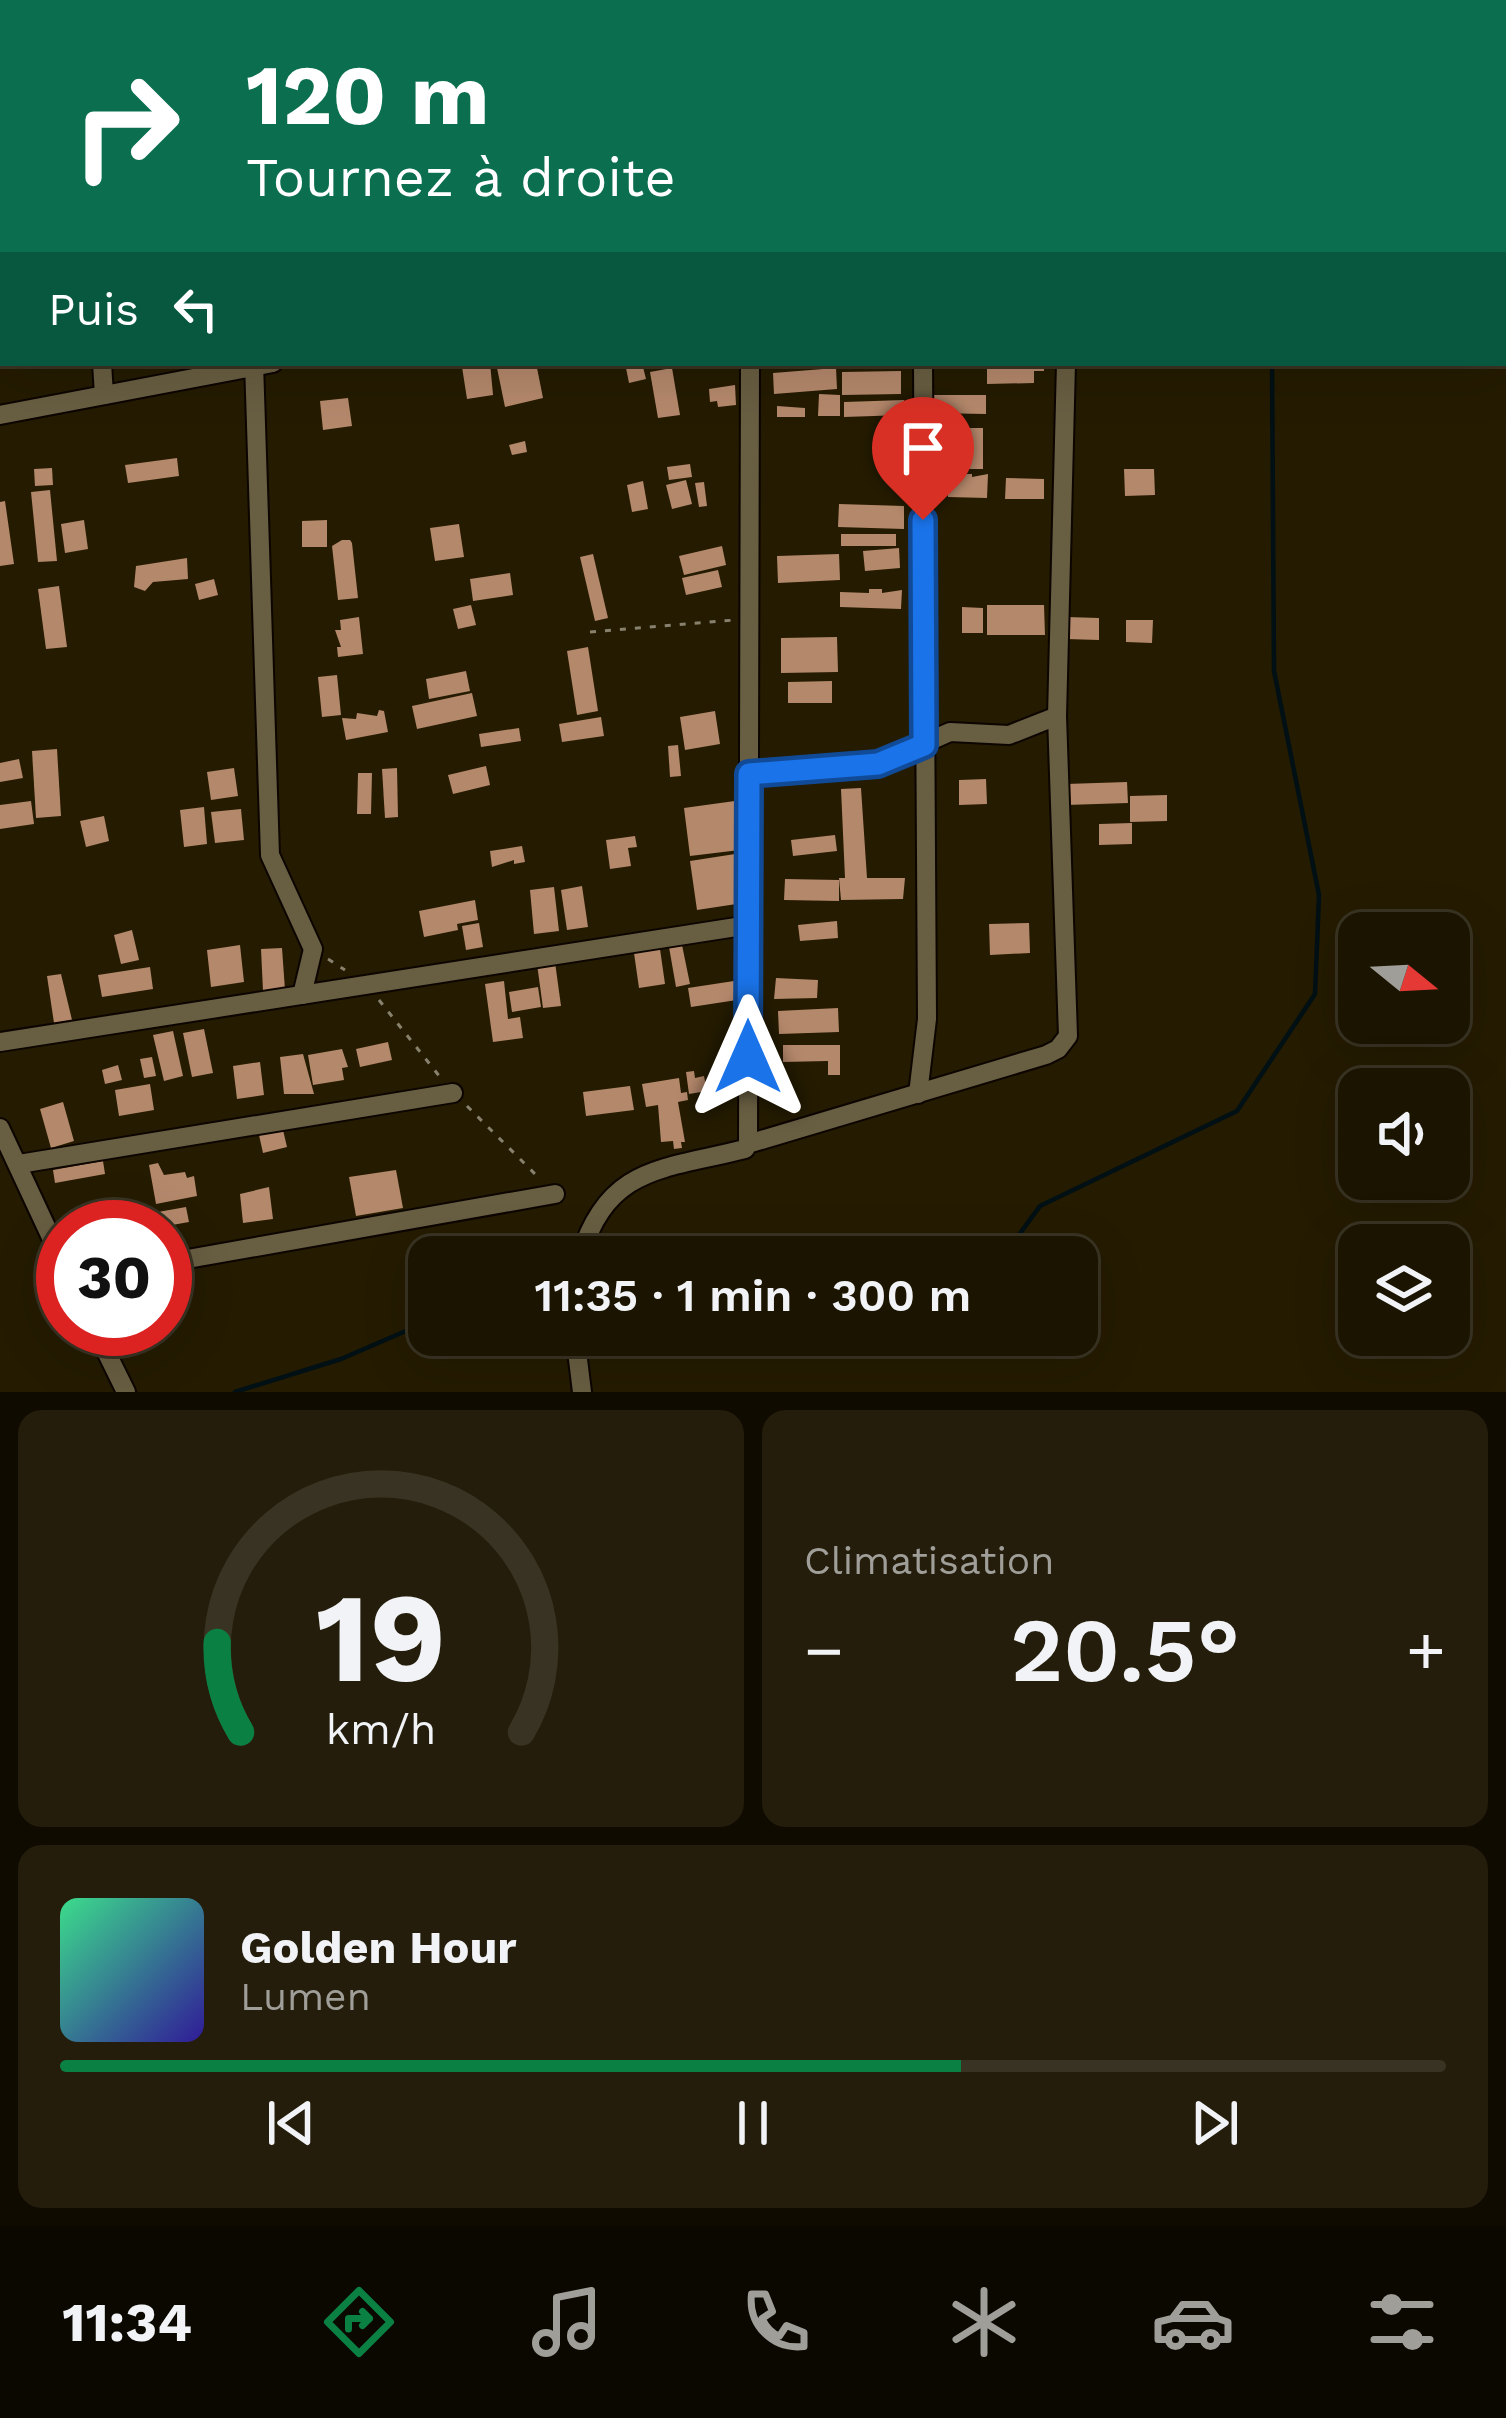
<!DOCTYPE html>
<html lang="fr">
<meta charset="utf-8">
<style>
body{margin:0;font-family:"Work Sans",sans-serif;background:#241d0b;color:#f1f3f6;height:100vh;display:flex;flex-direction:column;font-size:45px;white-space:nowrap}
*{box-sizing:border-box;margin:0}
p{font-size:39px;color:#a09e99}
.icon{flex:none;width:66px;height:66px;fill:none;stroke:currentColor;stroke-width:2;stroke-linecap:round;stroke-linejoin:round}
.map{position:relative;height:1392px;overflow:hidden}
.drawer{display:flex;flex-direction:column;gap:18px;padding:18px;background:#0f0b01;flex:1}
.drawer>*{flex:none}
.top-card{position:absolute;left:0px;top:0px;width:1506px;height:366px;box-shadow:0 12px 48px #0002,0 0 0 3px #393323;background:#0b6e4f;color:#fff;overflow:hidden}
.needle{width:78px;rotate:108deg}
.controls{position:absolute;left:1338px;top:912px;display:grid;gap:24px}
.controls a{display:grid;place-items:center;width:132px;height:132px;border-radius:24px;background:#1b1401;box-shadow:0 12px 48px #0002,0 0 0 3px #393323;font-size:60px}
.speed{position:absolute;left:36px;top:1200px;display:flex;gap:24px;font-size:60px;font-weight:700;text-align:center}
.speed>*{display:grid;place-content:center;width:156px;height:156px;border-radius:50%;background:#1b1401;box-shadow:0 12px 48px #0002,0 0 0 3px #393323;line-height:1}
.speed .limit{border:18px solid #d22;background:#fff;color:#111}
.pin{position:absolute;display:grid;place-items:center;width:102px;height:102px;color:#fff;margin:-123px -51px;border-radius:50% 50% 50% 0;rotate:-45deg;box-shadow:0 0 12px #0007}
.pin .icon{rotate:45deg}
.me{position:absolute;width:132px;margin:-66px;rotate:0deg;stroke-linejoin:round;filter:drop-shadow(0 0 9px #0008)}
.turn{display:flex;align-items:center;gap:42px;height:252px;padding:0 48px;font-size:54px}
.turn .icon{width:156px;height:156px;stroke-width:2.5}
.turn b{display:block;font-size:84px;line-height:102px}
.then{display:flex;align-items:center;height:114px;padding:0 48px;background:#0003;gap:24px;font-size:45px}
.big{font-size:90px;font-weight:600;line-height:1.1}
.drawer .widget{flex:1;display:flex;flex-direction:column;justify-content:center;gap:18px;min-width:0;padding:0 42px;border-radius:24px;background:#241d0b}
.drawer .dial{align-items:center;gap:0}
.dial svg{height:312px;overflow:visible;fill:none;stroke:#393323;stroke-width:7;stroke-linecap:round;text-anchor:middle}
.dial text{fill:#f1f3f6;stroke:none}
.song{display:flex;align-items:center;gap:36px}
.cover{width:144px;height:144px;border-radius:18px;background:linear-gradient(135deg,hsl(150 70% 55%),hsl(250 70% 35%))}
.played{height:12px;border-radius:6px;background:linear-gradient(90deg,#0b8043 65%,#393323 65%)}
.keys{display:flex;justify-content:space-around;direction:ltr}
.heat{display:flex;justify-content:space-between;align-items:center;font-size:66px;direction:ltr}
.drawer .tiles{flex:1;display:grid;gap:18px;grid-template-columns:1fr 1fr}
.widget:last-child{grid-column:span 2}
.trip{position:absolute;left:408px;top:1236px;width:690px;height:120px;border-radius:24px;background:#1b1401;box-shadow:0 12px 48px #0002,0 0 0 3px #393323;font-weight:600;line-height:120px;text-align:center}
.menu{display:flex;height:192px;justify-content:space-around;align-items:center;background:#0b0800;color:#a09e99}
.menu .icon{width:84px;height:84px}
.menu .selected{color:#0b8043}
.menu b{font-size:54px;color:#f1f3f6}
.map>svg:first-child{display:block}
</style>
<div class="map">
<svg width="1506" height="1392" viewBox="0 0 1506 1392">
<rect width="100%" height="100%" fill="#241b01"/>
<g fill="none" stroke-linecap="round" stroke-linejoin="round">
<!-- stream -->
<g stroke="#001014" stroke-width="4.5">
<path d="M1278,0V3"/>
<path d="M998,1257L1005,1254L1040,1206L1237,1111L1315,994L1319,895L1274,671L1272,363"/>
<path d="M235,1392L341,1359L429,1321"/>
</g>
</g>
<!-- building -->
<g fill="#b4886b">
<path d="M490,363L493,395L467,399L462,367Z"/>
<path d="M496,363H536L543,398L505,407Z"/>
<path d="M625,363H642L646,379L629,383Z"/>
<path d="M987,363H1044V371H1034V383L987,384Z"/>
<path d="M672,368L680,415L658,418L650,372Z"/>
<path d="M836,368L837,389L774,394L773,373Z"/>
<path d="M901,371V394L842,395V372Z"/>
<path d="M735,385L736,405L718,407L717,401L710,402L709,389Z"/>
<path d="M819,394L840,395V416H818Z"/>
<path d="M931,395H986V414L931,413Z"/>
<path d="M348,398L352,426L323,430L320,401Z"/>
<path d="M904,400V415L844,417V402Z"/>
<path d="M777,406L805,408V417H777Z"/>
<path d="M962,428H983V469H961Z"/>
<path d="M525,441L527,452L512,455L509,445Z"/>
<path d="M177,458L179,476L128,483L125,465Z"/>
<path d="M690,464L692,477L669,480L667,467Z"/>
<path d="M52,468L53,485L35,486L34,469Z"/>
<path d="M1124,469H1154L1155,495L1125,496Z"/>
<path d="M948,474L964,478V474H972V477L988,474L987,498L948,497Z"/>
<path d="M1006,478L1044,479V499H1005Z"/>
<path d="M686,480L692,504L672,509L666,485Z"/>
<path d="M643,481L648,509L632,512L627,485Z"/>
<path d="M704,482L707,506L699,507L695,483Z"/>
<path d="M50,490L57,561L38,562L31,492Z"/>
<path d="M5,501L14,564L0,566V502Z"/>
<path d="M839,504L904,506V529L838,527Z"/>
<path d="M84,520L88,549L65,553L61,524Z"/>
<path d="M327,520V547H302V521Z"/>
<path d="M459,524L464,557L435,561L430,528Z"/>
<rect x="841" y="534" width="55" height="12"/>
<path d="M342,540H350L352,543L358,598L338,600L332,546Z"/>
<path d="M722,546L726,565L684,575L679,556Z"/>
<path d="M899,548L900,568L865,571L863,551Z"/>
<path d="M593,554L608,618L595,621L580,557Z"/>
<path d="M839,554L840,580L778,583L777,556Z"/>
<path d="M187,558L188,579L153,582L145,591L134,587L136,566Z"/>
<path d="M718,570L722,587L686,595L682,578Z"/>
<path d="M510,573L513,595L473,601L470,579Z"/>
<path d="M214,579L218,595L199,600L195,584Z"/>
<path d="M59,586L67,647L46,649L38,589Z"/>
<path d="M869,589H882V593L902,590L901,609L840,607V592L869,593Z"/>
<path d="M471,605L476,625L458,629L453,609Z"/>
<path d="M987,605H1044L1045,635H987Z"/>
<path d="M962,607L983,608V633H962Z"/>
<path d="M359,617L363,654L338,657L337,647H341L335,630H341L340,620Z"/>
<path d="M1067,617L1099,618V640L1066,639Z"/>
<path d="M1126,620H1153L1152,643L1126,642Z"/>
<path d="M837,637L838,672L781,673V638Z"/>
<path d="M588,647L598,711L577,715L567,651Z"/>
<path d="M466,671L470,691L429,699L426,679Z"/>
<path d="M337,675L341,715L322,717L318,677Z"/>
<path d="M832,681V703H788V682Z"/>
<path d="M472,693L477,716L417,729L412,706Z"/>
<path d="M379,710L384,711L388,732L346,740L342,718L356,719L357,713L377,716Z"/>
<path d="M715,711L720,744L685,750L680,717Z"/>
<path d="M601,717L604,736L562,742L559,724Z"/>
<path d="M519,728L521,741L481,747L479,734Z"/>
<path d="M678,745L681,776L670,777L668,746Z"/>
<path d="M57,749L61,816L36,818L32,751Z"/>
<path d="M19,759L23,778L0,782V763Z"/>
<path d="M486,766L490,785L453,794L448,775Z"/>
<path d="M234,768L238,796L211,800L207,772Z"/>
<path d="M397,768L398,817L385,818L382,769Z"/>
<path d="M358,773H372L371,814H357Z"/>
<path d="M986,779L987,804L959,805V780Z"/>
<path d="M1127,782L1128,803L1066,805V784Z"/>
<path d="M861,788L867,878H905L903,899L841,900L839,878H845L841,789Z"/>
<path d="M1167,795V821L1130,822V796Z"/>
<path d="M742,800L748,849L690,856L684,808Z"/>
<path d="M31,801L34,824L0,829V805Z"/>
<path d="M204,807L207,844L184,847L180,810Z"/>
<path d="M241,809L244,840L215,843L211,812Z"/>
<path d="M104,816L109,841L86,847L80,821Z"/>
<path d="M1132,823V844L1099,845V824Z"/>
<path d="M835,835L837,851L793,856L791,840Z"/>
<path d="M635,836L637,847L628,848L631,866L610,869L606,840Z"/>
<path d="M522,846L525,862L514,864V860L492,867L490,851Z"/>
<path d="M735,854L743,903L697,910L690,861Z"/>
<path d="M785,879L839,880V901L784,900Z"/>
<path d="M582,886L588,927L567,930L561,890Z"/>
<path d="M554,887L559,931L534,934L530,890Z"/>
<path d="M475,900L478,920L457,924L458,930L424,937L419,911Z"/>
<path d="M837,921L838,938L800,941L798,925Z"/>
<path d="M479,923L483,947L466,950L462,926Z"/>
<path d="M1029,923L1030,953L990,955L989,924Z"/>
<path d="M132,930L139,960L121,964L114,935Z"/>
<path d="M659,942L665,984L639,988L633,946Z"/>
<path d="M240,945L244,982L211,987L207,950Z"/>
<path d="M682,945L690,984L676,987L669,947Z"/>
<path d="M282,948L285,990L263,991L261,949Z"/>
<path d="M555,962L561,1006L543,1008L537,964Z"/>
<path d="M150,967L153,989L102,997L98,975Z"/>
<path d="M61,974L72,1020L54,1023L47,976Z"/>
<path d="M776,978L818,980L817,998L774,999Z"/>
<path d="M504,981L508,1019L520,1017L523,1038L493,1042L485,984Z"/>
<path d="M734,981L737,1000L691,1007L688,988Z"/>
<path d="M538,987L541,1007L512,1012L509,992Z"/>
<path d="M838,1008L839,1032L779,1034L778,1011Z"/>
<path d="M204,1029L213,1073L192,1077L183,1033Z"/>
<path d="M173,1031L183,1076L164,1081L153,1035Z"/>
<path d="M388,1042L392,1060L360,1067L356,1049Z"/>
<path d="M783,1045H840V1075H828V1061L783,1062Z"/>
<path d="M342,1049L348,1067L342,1068L344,1080L313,1085L308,1055Z"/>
<path d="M303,1054L314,1094H284L280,1057Z"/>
<path d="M152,1057L156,1076L144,1078L140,1059Z"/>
<path d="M260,1062L264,1095L237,1099L233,1066Z"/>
<path d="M118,1065L122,1080L105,1084L102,1070Z"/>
<path d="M694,1071L695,1078L704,1076L707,1091L689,1094L686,1072Z"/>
<path d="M679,1078L681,1093L687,1092L688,1100L678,1102L685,1142H681L682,1148L674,1149L673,1141L661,1142L658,1105L646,1107L642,1084Z"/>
<path d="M150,1084L154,1110L119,1116L115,1090Z"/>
<path d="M630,1086L634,1110L586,1116L583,1092Z"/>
<path d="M63,1102L74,1141L51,1148L40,1109Z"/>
<path d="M283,1130L287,1147L263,1153L259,1135Z"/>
<path d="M103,1161L105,1174L55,1183L53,1170Z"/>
<path d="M158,1163L164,1175L185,1172L187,1178L194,1176L197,1196L156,1204L149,1165Z"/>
<path d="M396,1170L403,1208L356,1216L349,1177Z"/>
<path d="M269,1187L273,1219L243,1223L240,1194Z"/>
<path d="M186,1207L189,1222L161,1227L158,1212Z"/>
</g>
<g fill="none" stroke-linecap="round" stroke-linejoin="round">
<defs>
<g id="minor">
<path d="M77,0V3"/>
<path d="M226,0V3"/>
<path d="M749,0V3"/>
<path d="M102,363L104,395"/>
<path d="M254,363L270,855L313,949L302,995"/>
<path d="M0,415L273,363"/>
<path d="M749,774L878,764L950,732L1009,735L1057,716"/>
<path d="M0,1042L749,925"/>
<path d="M918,1094L927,1019L923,363"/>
<path d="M0,1128L63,1263"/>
<path d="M748,1144L750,363"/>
<path d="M19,1164L453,1093"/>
<path d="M580,1257C608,1165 663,1170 745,1149L748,1144L1046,1055L1058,1049L1068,1036L1057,716L1066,363"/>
<path d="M165,1263L555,1194"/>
<path d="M95,1329L126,1392"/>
<path d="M575,1335L582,1392"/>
</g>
</defs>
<!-- minor casing -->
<use href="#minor" stroke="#0d0500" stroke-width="22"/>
<!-- path -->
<g stroke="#88816d" stroke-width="3" stroke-dasharray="6 9" stroke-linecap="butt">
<path d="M687,3L709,0"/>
<path d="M590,632L735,620"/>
<path d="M328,959L345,970"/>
<path d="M379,1000L440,1077"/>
<path d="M467,1106L541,1180"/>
</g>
<!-- minor -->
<use href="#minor" stroke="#685e42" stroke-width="18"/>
</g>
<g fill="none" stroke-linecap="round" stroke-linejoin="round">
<defs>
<path id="route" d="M748,1057L749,774L878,764L924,745L923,520"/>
</defs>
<!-- route casing -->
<use href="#route" stroke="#114b97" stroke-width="30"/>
<!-- route -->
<use href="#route" stroke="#1a73e8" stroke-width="21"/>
</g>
</svg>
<div class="controls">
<a><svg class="needle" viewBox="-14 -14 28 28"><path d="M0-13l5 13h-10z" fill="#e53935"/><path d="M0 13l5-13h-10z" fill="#a09e99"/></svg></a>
<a><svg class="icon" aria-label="sound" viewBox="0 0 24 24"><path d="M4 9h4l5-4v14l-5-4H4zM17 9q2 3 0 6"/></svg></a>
<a><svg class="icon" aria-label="layers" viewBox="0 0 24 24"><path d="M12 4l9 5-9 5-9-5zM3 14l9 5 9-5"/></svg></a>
</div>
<div class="speed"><div class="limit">30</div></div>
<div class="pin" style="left:923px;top:520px;background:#d93025"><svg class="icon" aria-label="arrive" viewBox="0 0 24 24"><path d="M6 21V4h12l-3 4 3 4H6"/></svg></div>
<svg class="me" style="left:748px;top:1057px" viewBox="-20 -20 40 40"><path d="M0-17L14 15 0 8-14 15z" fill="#1a73e8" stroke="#fff" stroke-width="4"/></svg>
<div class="trip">11:35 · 1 min · 300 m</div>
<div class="top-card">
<div class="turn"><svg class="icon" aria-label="right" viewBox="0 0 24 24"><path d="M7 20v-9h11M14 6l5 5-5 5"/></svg><div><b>120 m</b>Tournez à droite</div></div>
<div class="then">Puis<svg class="icon" aria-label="left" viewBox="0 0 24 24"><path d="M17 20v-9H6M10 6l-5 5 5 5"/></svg></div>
</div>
</div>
<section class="drawer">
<div class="tiles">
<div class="widget dial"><svg viewBox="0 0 100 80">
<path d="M14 69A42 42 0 1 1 86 69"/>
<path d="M14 69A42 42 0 0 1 8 46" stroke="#0b8043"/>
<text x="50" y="56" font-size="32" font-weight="700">19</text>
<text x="50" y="72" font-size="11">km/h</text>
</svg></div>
<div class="widget"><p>Climatisation</p>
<div class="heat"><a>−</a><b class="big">20.5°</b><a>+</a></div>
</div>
<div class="widget">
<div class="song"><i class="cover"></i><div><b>Golden Hour</b><p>Lumen</p></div></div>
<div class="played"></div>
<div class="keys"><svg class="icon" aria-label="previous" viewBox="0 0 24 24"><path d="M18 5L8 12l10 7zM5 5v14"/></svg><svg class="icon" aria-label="pause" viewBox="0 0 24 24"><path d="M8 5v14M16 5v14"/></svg><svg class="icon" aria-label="next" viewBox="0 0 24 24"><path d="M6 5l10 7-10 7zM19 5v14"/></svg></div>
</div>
</div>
</section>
<nav class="menu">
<b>11:34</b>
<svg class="icon selected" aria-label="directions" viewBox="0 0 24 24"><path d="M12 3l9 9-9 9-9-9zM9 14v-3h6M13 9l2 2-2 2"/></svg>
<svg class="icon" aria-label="music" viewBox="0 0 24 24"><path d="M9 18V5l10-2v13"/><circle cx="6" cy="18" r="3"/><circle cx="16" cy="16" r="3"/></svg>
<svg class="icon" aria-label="phone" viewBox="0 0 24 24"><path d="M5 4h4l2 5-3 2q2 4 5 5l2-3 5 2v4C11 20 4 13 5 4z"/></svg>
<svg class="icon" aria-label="climate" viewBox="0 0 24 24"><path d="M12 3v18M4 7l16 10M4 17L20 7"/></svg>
<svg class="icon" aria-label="car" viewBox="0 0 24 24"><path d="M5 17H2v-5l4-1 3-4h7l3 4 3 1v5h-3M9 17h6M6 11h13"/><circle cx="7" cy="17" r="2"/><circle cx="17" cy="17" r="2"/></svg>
<svg class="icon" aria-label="filters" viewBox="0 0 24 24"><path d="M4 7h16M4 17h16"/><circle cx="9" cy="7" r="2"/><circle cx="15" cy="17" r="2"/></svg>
</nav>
